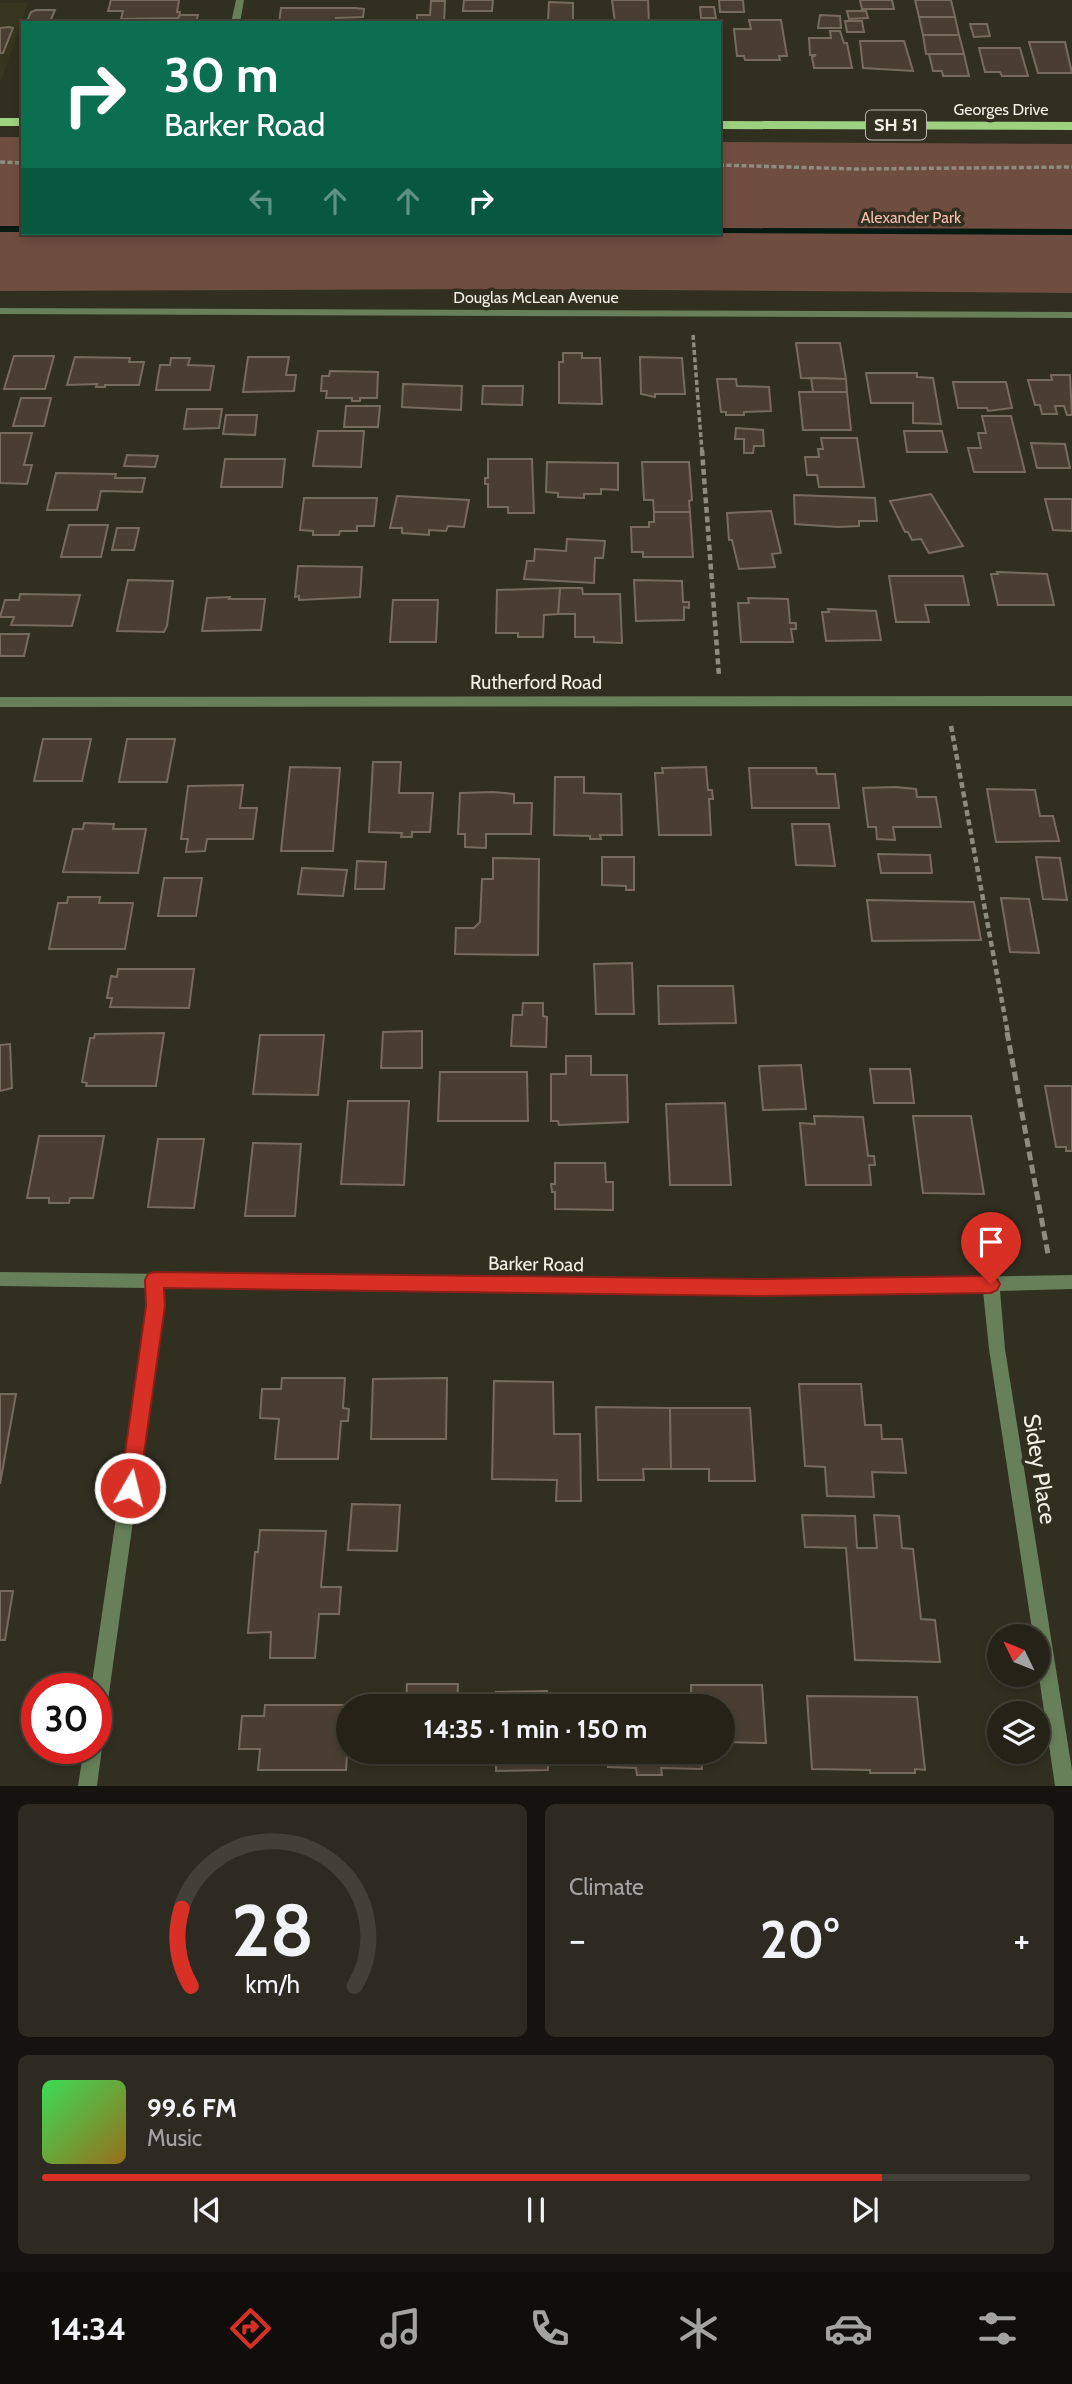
<!DOCTYPE html>
<meta charset="utf-8">
<style>
body{margin:0;font-family:Cabin,sans-serif;background:#2d2b21;color:#f1f3f6;height:100vh;display:flex;flex-direction:column;font-size:26px;white-space:nowrap}
*{box-sizing:border-box;margin:0}
p{font-size:23px;color:#a3a4a2}
.icon{flex:none;width:38px;height:38px;fill:none;stroke:currentColor;stroke-width:2;stroke-linecap:round;stroke-linejoin:round}
.map{position:relative;height:1786px;overflow:hidden}
.details{display:flex;flex-direction:column;gap:18px;padding:18px;background:#14130d;flex:1}
.details>*{flex:none}
.banner{position:absolute;left:21px;top:21px;width:700px;height:214px;border-radius:0px;box-shadow:0 4px 10px #0003,0 0 0 2px #424037;background:#0b6e4f;color:#fff;overflow:hidden}
.needle{width:46px;rotate:313deg}
.tools{position:absolute;left:987px;top:1624px;display:grid;gap:14px}
.tools a{display:grid;place-items:center;width:63px;height:63px;border-radius:50%;background:#252318;box-shadow:0 4px 10px #0003,0 0 0 2px #424037;font-size:35px}
.speed{position:absolute;left:21px;top:1673px;display:flex;gap:14px;font-size:35px;font-weight:700;text-align:center}
.speed>*{display:grid;place-content:center;width:91px;height:91px;border-radius:50%;background:#252318;box-shadow:0 4px 10px #0003,0 0 0 2px #424037;line-height:1}
.speed .limit{border:10px solid #d22;background:#fff;color:#111}
.pin{position:absolute;display:grid;place-items:center;width:60px;height:60px;color:#fff;margin:-72px -30px;border-radius:50% 50% 50% 0;rotate:-45deg;box-shadow:0 0 7px #0007}
.pin .icon{rotate:45deg}
.me{position:absolute;width:77px;margin:-38px;rotate:8deg;stroke-linejoin:round;filter:drop-shadow(0 0 5px #0008)}
.turn{display:flex;align-items:center;gap:24px;height:147px;padding:0 28px;font-size:32px}
.turn .icon{width:91px;height:91px;stroke-width:2.5}
.turn b{display:block;font-size:49px;line-height:60px}
.lanes{display:flex;align-items:center;height:66px;padding:0 28px;background:#0003;justify-content:center;gap:35px;direction:ltr}
.lanes .off{opacity:.35}
.big{font-size:52px;font-weight:700;line-height:1.1}
.details .widget{flex:1;display:flex;flex-direction:column;justify-content:center;gap:10px;min-width:0;padding:0 24px;border-radius:10px;background:#2d2b21}
.details .dial{align-items:center;gap:0}
.dial svg{height:182px;overflow:visible;fill:none;stroke:#424037;stroke-width:7;stroke-linecap:round;text-anchor:middle}
.dial text{fill:#f1f3f6;stroke:none}
.song{display:flex;align-items:center;gap:21px}
.cover{width:84px;height:84px;border-radius:10px;background:linear-gradient(135deg,hsl(130 70% 55%),hsl(40 70% 35%))}
.played{height:7px;border-radius:4px;background:linear-gradient(90deg,#d93025 85%,#424037 85%)}
.keys{display:flex;justify-content:space-around;direction:ltr}
.heat{display:flex;justify-content:space-between;align-items:center;font-size:38px;direction:ltr}
.details .tiles{flex:1;display:grid;gap:18px;grid-template-columns:1fr 1fr}
.widget:last-child{grid-column:span 2}
.trip{position:absolute;left:336px;top:1694px;width:399px;height:70px;border-radius:35px;background:#252318;box-shadow:0 4px 10px #0003,0 0 0 2px #424037;font-weight:700;line-height:70px;text-align:center}
.tab-bar{display:flex;height:112px;justify-content:space-around;align-items:center;background:#0f0e0a;color:#a3a4a2}
.tab-bar .icon{width:49px;height:49px}
.tab-bar .current{color:#d93025}
.tab-bar b{font-size:32px;color:#f1f3f6}
.map>svg:first-child{display:block}
</style>
<div class="map">
<svg width="1072" height="1786" viewBox="0 0 1072 1786">
<rect width="100%" height="100%" fill="#312f20"/>
<!-- built -->
<path fill="#37351f" d="M0,3H28L0,84Z"/>
<!-- green -->
<path fill="#704d41" d="M0,137H23V233H719V142L1072,144V293L513,289L0,291Z"/>
<g fill="none" stroke-linecap="round" stroke-linejoin="round">
<!-- stream -->
<g fill="#041a12" fill-rule="evenodd">
<rect x="0" y="226" width="23" height="6"/>
<path d="M719,228L1072,229V235L716,233H719Z"/>
</g>
</g>
<!-- building -->
<g fill="#493e31" stroke="#776b5d" stroke-width="2">
<path d="M111,0H179L177,12H180L179,18L121,19L123,11H108Z"/>
<path d="M464,0H493L492,11H463Z"/>
<path d="M612,0H648L649,23L615,22Z"/>
<path d="M719,0H743L744,12H720Z"/>
<path d="M860,0H892L894,9H862Z"/>
<path d="M915,0H951L955,17H919Z"/>
<path d="M431,1H445L444,23H410L411,20H417V15H430Z"/>
<path d="M549,2L573,3V20H548Z"/>
<path d="M700,7H714L716,18H701Z"/>
<path d="M281,8H355L364,9L363,17L336,18V23H279Z"/>
<path d="M36,10H55L50,22L27,21L31,12Z"/>
<path d="M847,11H866L868,18L849,19Z"/>
<path d="M180,15H198L196,22H176Z"/>
<path d="M820,15L840,16L841,28H818Z"/>
<path d="M919,17H955L959,35H923Z"/>
<path d="M749,20H781L787,56H779L780,60H745L744,56H737L734,29H751Z"/>
<path d="M845,21H862L864,32H847Z"/>
<path d="M970,24H987L990,36L974,37Z"/>
<path d="M9,27L13,28L3,53H0V28Z"/>
<path d="M830,31H840L844,43H847L852,68H814L812,57L816,55H810L809,38H831Z"/>
<path d="M923,35H959L964,54H926Z"/>
<path d="M860,41H904L913,71L863,68Z"/>
<path d="M1029,42H1065L1072,73H1038Z"/>
<path d="M979,48H1020L1028,76H1002L1000,72H985Z"/>
<path d="M929,54H964L969,76H943L942,71H933Z"/>
<path d="M796,343H840L846,379L801,378Z"/>
<path d="M563,353H582V358H600L602,404L559,403V362H563Z"/>
<path d="M14,356H54L45,389H4Z"/>
<path d="M75,357L130,358L129,362H144L139,385H105V387H96L97,384L67,385Z"/>
<path d="M248,357H289L286,375H296L294,391L243,392Z"/>
<path d="M640,357L682,358L685,394H655V397L641,394Z"/>
<path d="M171,358H190L188,365L214,366L210,390H156L160,365H170Z"/>
<path d="M330,371L378,372L377,398H360V401H352V398H326L327,391H321L322,376H329Z"/>
<path d="M866,373H917V377L933,378L941,424L913,423V403H871Z"/>
<path d="M1051,375H1070L1072,415H1067L1064,406H1055L1057,414H1042L1040,405H1035L1028,380H1052Z"/>
<path d="M811,378L846,379L847,392H813Z"/>
<path d="M717,379H736L737,386L769,387L771,411L744,412V415H726V412H721Z"/>
<path d="M953,382H1006L1012,408L988,411L987,408H958Z"/>
<path d="M403,384L462,386L461,410L402,407Z"/>
<path d="M483,386H523L522,405L482,404Z"/>
<path d="M799,392H847L851,430H803Z"/>
<path d="M21,398H51L44,426H13Z"/>
<path d="M346,406H380L378,427H344Z"/>
<path d="M187,409H222L219,428L184,429Z"/>
<path d="M226,415H257L255,435L223,434Z"/>
<path d="M982,416H1011L1025,472H974L968,448H981L978,433H986Z"/>
<path d="M736,428L763,430L764,446H754L753,453H744V439H735Z"/>
<path d="M318,431H364L361,467L313,466Z"/>
<path d="M904,431H942L947,452H907Z"/>
<path d="M0,433H32L24,465H32L27,484L0,483Z"/>
<path d="M821,438H857L864,487H819L817,475H807L805,457H819L818,449H823Z"/>
<path d="M1031,443L1065,444L1070,468H1037Z"/>
<path d="M127,455L158,456L155,467L124,466Z"/>
<path d="M225,459H285L282,487H221Z"/>
<path d="M488,459H532L534,513H508V507H488V484H485V478H488Z"/>
<path d="M547,462L618,463V490L601,489V494H584V498L558,497V493L546,492Z"/>
<path d="M642,462H689L692,500L689,501L690,512H654L653,500H644Z"/>
<path d="M56,473L116,474L115,478H145L142,492L101,491L97,510H47Z"/>
<path d="M931,494L963,546L929,553L921,539L912,540L908,532H905L890,501Z"/>
<path d="M794,495L875,498L877,521H859V526L838,527L795,524Z"/>
<path d="M397,496L469,500L464,527L448,526L446,531L429,530V535L402,533V528H390Z"/>
<path d="M304,498H377L374,526H357V531H340L339,535H313V531L300,530Z"/>
<path d="M1045,499H1072V531L1053,530Z"/>
<path d="M771,511L781,553L772,554L775,567L739,569L732,540H729L727,513Z"/>
<path d="M654,512H690L693,557H643V552H632L631,527H649V522H654Z"/>
<path d="M69,525H108L101,557H61Z"/>
<path d="M117,528H139L134,550H112Z"/>
<path d="M567,539L605,541L603,558H595L594,583L524,579L527,561H534L535,549L566,551Z"/>
<path d="M298,566L362,567L360,597L299,600V596L295,597Z"/>
<path d="M997,572L1047,574L1054,605H998L991,574H998Z"/>
<path d="M889,576H963L969,605H925L929,622H896Z"/>
<path d="M128,580L173,581L167,626L164,632L117,631Z"/>
<path d="M634,580L682,581L683,602H689V608L684,607V620L636,621Z"/>
<path d="M560,588H582L583,594H620L622,643L594,642V637H575V614H558Z"/>
<path d="M560,588L558,614L544,615L543,637H518V633H496L497,590Z"/>
<path d="M20,594L80,595L72,626L11,625L14,617H0L5,600H19Z"/>
<path d="M230,597L229,599H265L261,630L202,631L207,598Z"/>
<path d="M748,598L788,599L790,623H796V629H791L793,642H741L738,603H749Z"/>
<path d="M393,600H438L436,642H390Z"/>
<path d="M828,609L876,611L881,640L826,641L822,612H829Z"/>
<path d="M0,634H29L24,656H0Z"/>
<path d="M43,739H91L82,781H34Z"/>
<path d="M127,739H175L167,782H119Z"/>
<path d="M373,762H401L399,793H433L430,832H412V837H401L402,833L369,832Z"/>
<path d="M290,767L340,768L333,851H281Z"/>
<path d="M706,767L708,790H712L713,799H709L711,835H659L655,773H663L662,768Z"/>
<path d="M749,768H816L817,774H835L839,808H752Z"/>
<path d="M555,777H584V793L621,794L622,835H600L601,839H590V836L554,835Z"/>
<path d="M243,785L240,808H257L253,839H207L205,851L186,852L188,839H181L188,786Z"/>
<path d="M895,787L916,789L917,797H936L941,827H893L895,840L877,839L876,827H868L863,788Z"/>
<path d="M987,789L1035,790L1040,816H1053L1059,841L996,842Z"/>
<path d="M493,792L514,794V803H532L531,834H486V848L465,847V834H458L460,793Z"/>
<path d="M84,823L114,824L113,829H146L138,873L63,872L73,829H83Z"/>
<path d="M792,824H829L835,866L796,865Z"/>
<path d="M878,854L930,855L932,873H881Z"/>
<path d="M602,857H634V890H626V886L602,885Z"/>
<path d="M1036,857L1060,858L1067,900L1043,899Z"/>
<path d="M493,858L539,859L538,955L455,954L456,928H474L480,922L482,879H493Z"/>
<path d="M357,861L386,862L384,889H355Z"/>
<path d="M302,868L347,870L343,896L298,894Z"/>
<path d="M164,878H202L196,916H158Z"/>
<path d="M68,897H100L99,903H133L125,949H49L58,903H67Z"/>
<path d="M1001,898L1029,899L1039,953L1010,952Z"/>
<path d="M867,900L974,902L981,940L872,941Z"/>
<path d="M632,963L634,1014H596L594,964Z"/>
<path d="M118,969H194L189,1008L110,1007L112,998H107L111,976L117,977Z"/>
<path d="M658,986H733L736,1023L659,1024Z"/>
<path d="M523,1003H543V1016L547,1017L546,1047L511,1046L513,1015H522Z"/>
<path d="M422,1031V1068H381L383,1032Z"/>
<path d="M164,1033L156,1086H86L87,1083L82,1082L90,1038H94L95,1034Z"/>
<path d="M260,1035H324L318,1095L253,1094Z"/>
<path d="M10,1044L12,1088L0,1091V1045Z"/>
<path d="M566,1056H591V1075H627L628,1122L559,1125L558,1121H551V1074H566Z"/>
<path d="M801,1065L806,1109L763,1110L759,1066Z"/>
<path d="M870,1069H910L914,1103H874Z"/>
<path d="M440,1072H527L528,1121H438Z"/>
<path d="M1045,1086H1072V1151H1066V1147H1056Z"/>
<path d="M348,1101H409L404,1185L341,1184Z"/>
<path d="M725,1103L731,1185H670L666,1104Z"/>
<path d="M814,1116L863,1117L868,1156H874L875,1165H869L871,1185H806L800,1123L815,1124Z"/>
<path d="M913,1116H971L984,1194L923,1193Z"/>
<path d="M39,1136H104L93,1198H70L69,1203H49V1198H27Z"/>
<path d="M158,1139H204L194,1208L148,1207Z"/>
<path d="M253,1143L301,1144L295,1216H245Z"/>
<path d="M555,1163H605L606,1182H613V1210L555,1209V1192H552L551,1184H555Z"/>
<path d="M282,1378H345L343,1408L349,1409L348,1421H341L338,1459H275L279,1419L260,1418L262,1389H281Z"/>
<path d="M447,1378L446,1439H371L373,1379Z"/>
<path d="M494,1381L553,1382L554,1434H580L581,1501H556L557,1480L492,1479Z"/>
<path d="M799,1384H861L865,1425H881L882,1439H902L906,1473L872,1472L874,1497L827,1496L825,1467L805,1466Z"/>
<path d="M0,1394H16L0,1484Z"/>
<path d="M596,1407L670,1408L671,1469H643L644,1480H598Z"/>
<path d="M670,1408H750L755,1481H709V1469H671Z"/>
<path d="M352,1504L400,1505L397,1551L348,1550Z"/>
<path d="M802,1515L855,1516L857,1548H877L874,1515L899,1516L902,1548L913,1549L921,1619L935,1620L940,1662L855,1660L846,1548L805,1547Z"/>
<path d="M260,1530L326,1531L321,1587H341L339,1614H319L315,1658H270L271,1632L248,1633L255,1552H258Z"/>
<path d="M0,1591H13L5,1640H0Z"/>
<path d="M407,1684H458L457,1706H406Z"/>
<path d="M691,1685H762L766,1743L723,1742V1706H607V1693L691,1695Z"/>
<path d="M547,1691V1706H496V1692Z"/>
<path d="M807,1696L917,1697L925,1770L915,1769V1773H870V1770L812,1769Z"/>
<path d="M265,1705H350L346,1770H258L260,1749H239L242,1716H264Z"/>
<path d="M496,1752H548V1770L496,1771Z"/>
<path d="M608,1752H701L702,1769L661,1768L662,1775H637L636,1768L608,1767Z"/>
</g>
<g fill="none" stroke-linecap="round" stroke-linejoin="round">
<!-- path-far2 -->
<g stroke="#8d8c7f" stroke-width="3.5" stroke-dasharray="5 2.5" stroke-linecap="butt">
<path d="M0,162L23,163"/>
<path d="M719,165L856,169L1072,167"/>
<path d="M693,335L702,452"/>
</g>
<!-- path-far1 -->
<g stroke="#8d8c7f" stroke-width="4.5" stroke-dasharray="6 3.5" stroke-linecap="butt">
<path d="M702,450L719,676"/>
<path d="M951,726L1008,1034"/>
</g>
<!-- path -->
<path stroke="#8d8c7f" stroke-width="5" stroke-dasharray="9 4.5" stroke-linecap="butt" d="M1007,1032L1048,1254"/>
<!-- street -->
<g fill="#678059" fill-rule="evenodd">
<path d="M236,0H244L240,23H231Z"/>
<path d="M0,308L1072,312V318L0,314Z"/>
<path d="M1072,696V706L0,707V697Z"/>
<path d="M0,1272L758,1281L1072,1275V1289L1000,1291L1005,1349L1072,1770V1786H1055L1038,1670V1636H1033L989,1349L983,1291L758,1295L162,1288L163,1306L105,1722L103,1729L96,1731V1689H91L147,1306L146,1288L0,1286Z"/>
<path d="M96,1740L100,1741L102,1748L97,1786H78L84,1748H96Z"/>
</g>
<!-- primary -->
<g fill="#9dd180" fill-rule="evenodd">
<rect x="0" y="118" width="23" height="8"/>
<path d="M719,121L1072,122V130L719,129Z"/>
</g>
</g>
<!-- route -->
<path fill="#d93025" stroke="#8d1f18" stroke-width="2" d="M154,1272L758,1279L991,1276L997,1279L1000,1284L997,1290L991,1293L758,1296L164,1288L165,1306L139,1488L137,1494L130,1497L122,1494L120,1488L146,1306L145,1280L148,1274Z"/>
<g text-anchor="middle" dominant-baseline="central" stroke-width="7" stroke-linejoin="round" paint-order="stroke">
<!-- far-street labels -->
<g font-size="16" fill="#f2f1e7" stroke="#312f20">
<text x="1001" y="109">Georges Drive</text>
<text x="536" y="297">Douglas McLean Avenue</text>
</g>
<!-- far-park labels -->
<g font-size="16" fill="#f5beab" stroke="#312f20">
<text x="911" y="217">Alexander Park</text>
</g>
<!-- shield labels -->
<rect fill="#312f20" stroke="#b8b7ab" stroke-width="2" x="866" y="110.5" width="60" height="29" rx="5"/>
<g font-size="18" font-weight="bold" fill="#f2f1e7">
<text x="896" y="125">SH 51</text>
</g>
<!-- street labels -->
<g font-size="19" fill="#f2f1e7" stroke="#312f20">
<text x="536" y="682">Rutherford Road</text>
<text transform="translate(536 1264) rotate(1)">Barker Road</text>
</g>
<!-- near-street labels -->
<g font-size="23" fill="#f2f1e7" stroke="#312f20">
<text transform="translate(1040 1469) rotate(81)">Sidey Place</text>
</g>
</g>
</svg>
<div class="tools">
<a><svg class="needle" viewBox="-14 -14 28 28"><path d="M0-13l5 13h-10z" fill="#e53935"/><path d="M0 13l5-13h-10z" fill="#a3a4a2"/></svg></a>
<a><svg class="icon" aria-label="layers" viewBox="0 0 24 24"><path d="M12 4l9 5-9 5-9-5zM3 14l9 5 9-5"/></svg></a>
</div>
<div class="speed"><div class="limit">30</div></div>
<div class="pin" style="left:991px;top:1284px;background:#d93025"><svg class="icon" aria-label="arrive" viewBox="0 0 24 24"><path d="M6 21V4h12l-3 4 3 4H6"/></svg></div>
<svg class="me" style="left:130px;top:1488px" viewBox="-20 -20 40 40"><circle r="17" fill="#d93025" stroke="#fff" stroke-width="3"/><path d="M0-11L8 9 0 5-8 9z" fill="#fff"/></svg>
<div class="trip">14:35 · 1 min · 150 m</div>
<div class="banner">
<div class="turn"><svg class="icon" aria-label="right" viewBox="0 0 24 24"><path d="M7 20v-9h11M14 6l5 5-5 5"/></svg><div><b>30 m</b>Barker Road</div></div>
<div class="lanes"><svg class="icon off" aria-label="left" viewBox="0 0 24 24"><path d="M17 20v-9H6M10 6l-5 5 5 5"/></svg><svg class="icon off" aria-label="ahead" viewBox="0 0 24 24"><path d="M12 20V5M6 11l6-6 6 6"/></svg><svg class="icon off" aria-label="ahead" viewBox="0 0 24 24"><path d="M12 20V5M6 11l6-6 6 6"/></svg><svg class="icon" aria-label="right" viewBox="0 0 24 24"><path d="M7 20v-9h11M14 6l5 5-5 5"/></svg></div>
</div>
</div>
<section class="details">
<div class="tiles">
<div class="widget dial"><svg viewBox="0 0 100 80">
<path d="M14 69A42 42 0 1 1 86 69"/>
<path d="M14 69A42 42 0 0 1 10 35" stroke="#d93025"/>
<text x="50" y="56" font-size="32" font-weight="700">28</text>
<text x="50" y="72" font-size="11">km/h</text>
</svg></div>
<div class="widget"><p>Climate</p>
<div class="heat"><a>−</a><b class="big">20°</b><a>+</a></div>
</div>
<div class="widget">
<div class="song"><i class="cover"></i><div><b>99.6 FM</b><p>Music</p></div></div>
<div class="played"></div>
<div class="keys"><svg class="icon" aria-label="previous" viewBox="0 0 24 24"><path d="M18 5L8 12l10 7zM5 5v14"/></svg><svg class="icon" aria-label="pause" viewBox="0 0 24 24"><path d="M8 5v14M16 5v14"/></svg><svg class="icon" aria-label="next" viewBox="0 0 24 24"><path d="M6 5l10 7-10 7zM19 5v14"/></svg></div>
</div>
</div>
</section>
<nav class="tab-bar">
<b>14:34</b>
<svg class="icon current" aria-label="directions" viewBox="0 0 24 24"><path d="M12 3l9 9-9 9-9-9zM9 14v-3h6M13 9l2 2-2 2"/></svg>
<svg class="icon" aria-label="music" viewBox="0 0 24 24"><path d="M9 18V5l10-2v13"/><circle cx="6" cy="18" r="3"/><circle cx="16" cy="16" r="3"/></svg>
<svg class="icon" aria-label="phone" viewBox="0 0 24 24"><path d="M5 4h4l2 5-3 2q2 4 5 5l2-3 5 2v4C11 20 4 13 5 4z"/></svg>
<svg class="icon" aria-label="climate" viewBox="0 0 24 24"><path d="M12 3v18M4 7l16 10M4 17L20 7"/></svg>
<svg class="icon" aria-label="car" viewBox="0 0 24 24"><path d="M5 17H2v-5l4-1 3-4h7l3 4 3 1v5h-3M9 17h6M6 11h13"/><circle cx="7" cy="17" r="2"/><circle cx="17" cy="17" r="2"/></svg>
<svg class="icon" aria-label="filters" viewBox="0 0 24 24"><path d="M4 7h16M4 17h16"/><circle cx="9" cy="7" r="2"/><circle cx="15" cy="17" r="2"/></svg>
</nav>
